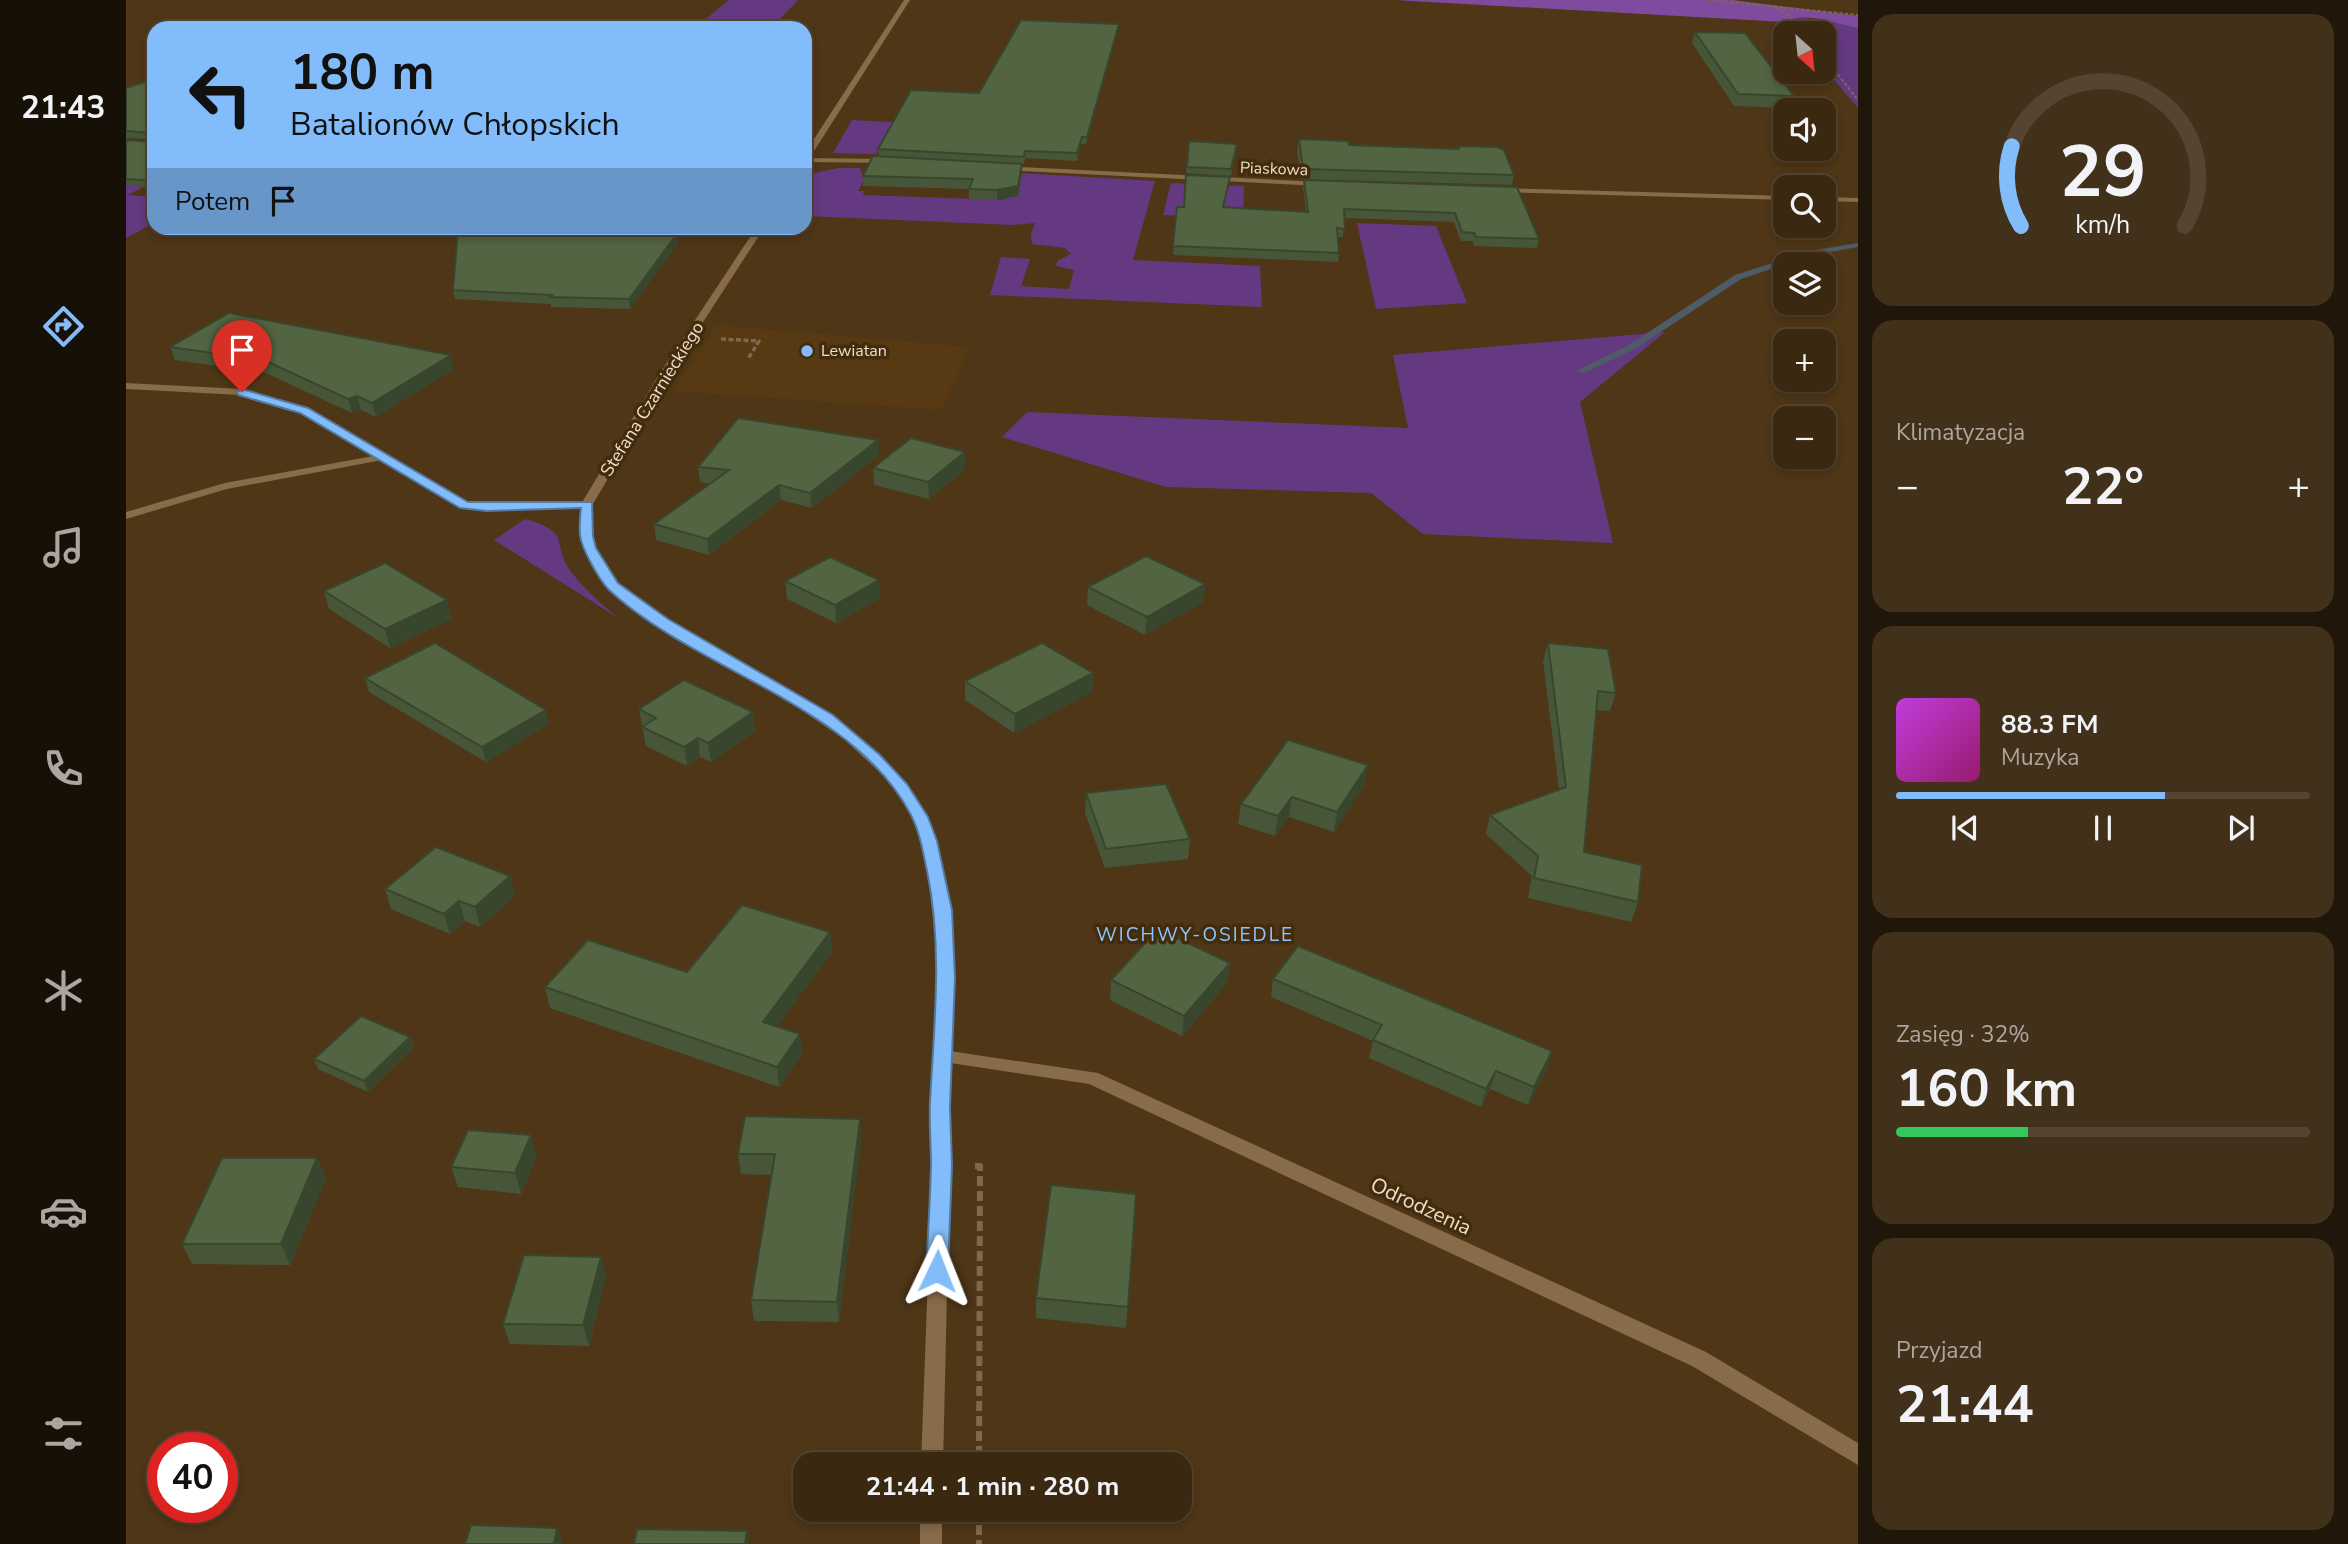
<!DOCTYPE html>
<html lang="pl">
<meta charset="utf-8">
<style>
body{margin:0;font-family:"Nunito Sans",sans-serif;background:#41301a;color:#f1f3f6;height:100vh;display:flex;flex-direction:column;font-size:26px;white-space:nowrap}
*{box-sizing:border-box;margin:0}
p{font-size:23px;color:#aba69f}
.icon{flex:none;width:38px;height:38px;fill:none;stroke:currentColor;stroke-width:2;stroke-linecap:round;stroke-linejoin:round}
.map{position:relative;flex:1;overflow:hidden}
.sheet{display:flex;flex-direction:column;gap:14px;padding:14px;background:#201609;width:490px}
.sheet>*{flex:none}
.banner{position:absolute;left:21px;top:21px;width:665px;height:214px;border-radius:21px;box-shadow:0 4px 10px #0003,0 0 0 2px #544431;background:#82bcfa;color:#111;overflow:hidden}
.needle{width:46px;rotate:153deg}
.buttons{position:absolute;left:1647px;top:21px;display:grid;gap:14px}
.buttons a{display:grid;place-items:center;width:63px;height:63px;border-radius:14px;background:#3a2811;box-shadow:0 4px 10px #0003,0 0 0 2px #544431;font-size:35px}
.speed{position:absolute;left:21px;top:1432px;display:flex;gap:14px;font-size:35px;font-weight:700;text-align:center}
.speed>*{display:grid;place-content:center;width:91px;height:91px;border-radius:50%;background:#3a2811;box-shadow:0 4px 10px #0003,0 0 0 2px #544431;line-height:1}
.speed .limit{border:10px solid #d22;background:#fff;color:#111}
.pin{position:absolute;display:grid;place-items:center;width:60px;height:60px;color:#fff;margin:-72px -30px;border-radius:50% 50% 50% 0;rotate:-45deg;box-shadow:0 0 7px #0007}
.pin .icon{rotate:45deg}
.me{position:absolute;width:77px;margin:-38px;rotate:2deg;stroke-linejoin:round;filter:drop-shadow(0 0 5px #0008)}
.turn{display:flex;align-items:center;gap:24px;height:147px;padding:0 28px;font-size:32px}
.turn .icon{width:91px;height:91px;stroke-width:2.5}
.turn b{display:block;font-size:49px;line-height:60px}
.then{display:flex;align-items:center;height:66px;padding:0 28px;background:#0003;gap:14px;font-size:26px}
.big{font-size:52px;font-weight:700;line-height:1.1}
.sheet .card{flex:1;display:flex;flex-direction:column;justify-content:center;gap:10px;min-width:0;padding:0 24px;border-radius:21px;background:#41301a}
.sheet .dial{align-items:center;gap:0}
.dial svg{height:182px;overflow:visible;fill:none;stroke:#544431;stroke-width:7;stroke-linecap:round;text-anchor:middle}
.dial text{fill:#f1f3f6;stroke:none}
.song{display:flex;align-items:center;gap:21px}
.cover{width:84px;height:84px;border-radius:10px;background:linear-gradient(135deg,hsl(290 70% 55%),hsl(320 70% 35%))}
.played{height:7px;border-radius:4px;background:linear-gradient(90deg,#82bcfa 65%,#544431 65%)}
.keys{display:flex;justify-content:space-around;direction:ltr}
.heat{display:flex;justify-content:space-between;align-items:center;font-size:38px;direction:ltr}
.charge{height:10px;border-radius:5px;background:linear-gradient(90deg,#34c759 32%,#544431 0)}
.trip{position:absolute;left:667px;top:1452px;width:399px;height:70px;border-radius:21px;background:#3a2811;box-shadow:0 4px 10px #0003,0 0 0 2px #544431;font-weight:700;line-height:70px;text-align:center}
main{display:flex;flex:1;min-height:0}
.tabs{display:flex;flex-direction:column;width:126px;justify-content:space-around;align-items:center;background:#171007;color:#aba69f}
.tabs .icon{width:49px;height:49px}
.tabs .current{color:#82bcfa}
.tabs b{font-size:32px;color:#f1f3f6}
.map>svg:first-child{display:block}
</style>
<main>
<nav class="tabs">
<b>21:43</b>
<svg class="icon current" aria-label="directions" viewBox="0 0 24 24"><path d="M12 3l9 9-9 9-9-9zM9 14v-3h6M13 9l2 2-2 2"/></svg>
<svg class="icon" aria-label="music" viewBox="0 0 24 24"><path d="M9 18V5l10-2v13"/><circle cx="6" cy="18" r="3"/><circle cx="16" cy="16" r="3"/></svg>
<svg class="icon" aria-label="phone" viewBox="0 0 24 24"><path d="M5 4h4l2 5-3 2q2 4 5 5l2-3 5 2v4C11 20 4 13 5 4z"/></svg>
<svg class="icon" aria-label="climate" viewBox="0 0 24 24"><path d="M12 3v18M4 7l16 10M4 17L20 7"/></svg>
<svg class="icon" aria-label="car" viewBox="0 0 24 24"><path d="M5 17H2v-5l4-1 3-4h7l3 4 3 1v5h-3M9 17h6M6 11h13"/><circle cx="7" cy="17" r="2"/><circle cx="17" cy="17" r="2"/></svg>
<svg class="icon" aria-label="filters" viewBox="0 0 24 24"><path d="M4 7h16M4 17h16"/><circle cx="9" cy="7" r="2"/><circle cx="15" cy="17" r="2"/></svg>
</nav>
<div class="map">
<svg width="1732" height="1544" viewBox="0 0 1732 1544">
<rect width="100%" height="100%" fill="#4e3617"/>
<!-- built -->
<path fill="#573a13" d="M591,325L844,347L815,410L547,391Z"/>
<!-- green -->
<g fill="#653981">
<path d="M603,0H672L645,28H569Z"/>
<path d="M1667,17L1711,21L1732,28V108L1698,68V33H1667L1657,22Z"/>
<path d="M726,120L801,124L799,130L762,129L750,154L707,153Z"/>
<path d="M0,149L28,151V181L2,195L28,197V223L0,238Z"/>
<path d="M712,168H734L738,180L732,191H738L737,195L877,200L879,197L892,196L827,169L1029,181L1007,260L1134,266L1136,307L864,295L875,257L904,259L895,286L943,289L948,270L930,266L931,261L945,254L939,248L906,244L905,234L909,223L887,225L679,216V181L684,174Z"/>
<path d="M1045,183L1118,186L1117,218L1037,215Z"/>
<path d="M1231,223L1310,226L1341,303L1250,309Z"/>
<path d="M1539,332L1454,402L1487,543L1297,534L1245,493L1040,487L876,437L901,412L1282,428L1267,355Z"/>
<path d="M399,519C448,533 424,543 446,573C460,591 476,605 494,619L368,540Z"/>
</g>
<!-- forest -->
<path fill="#7f4b9f" d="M1269,0H1607L1732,16V28C1708,23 1681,11 1657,22Z"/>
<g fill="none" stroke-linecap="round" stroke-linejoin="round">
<!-- stream -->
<path fill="#4e5c67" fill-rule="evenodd" d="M1732,243V247L1687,255L1615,279L1509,349L1458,373L1450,371L1503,345L1609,275L1683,251Z"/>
<!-- path-far2 -->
<g stroke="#7e694e" stroke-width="2" stroke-dasharray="3.5 2" stroke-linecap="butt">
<path d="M1582,0L1732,15"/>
<path d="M1650,8L1663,16L1679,33"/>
<path d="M1698,57L1732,100"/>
</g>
<!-- path-far1 -->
<path stroke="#7e694e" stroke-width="3.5" stroke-dasharray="5 2.5" stroke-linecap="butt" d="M595,339L633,341L622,359"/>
<!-- path -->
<g stroke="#7e694e" stroke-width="6" stroke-dasharray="10 5" stroke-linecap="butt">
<path d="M849,1166H854L853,1465"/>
<path d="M853,1510V1544"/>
</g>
<!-- service -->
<path fill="#886b48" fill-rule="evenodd" d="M258,454L263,457L262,459L101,489L0,519V512L99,483Z"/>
<!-- minor -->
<g fill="#886b48" fill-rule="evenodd">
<path d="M679,158L762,159L766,161L762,163L679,162Z"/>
<path d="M874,166L1196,182L1200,184L1196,186L877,170H874Z"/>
<path d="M1371,188L1659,196V200L1374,192H1371Z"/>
<path d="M1698,197L1732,198V202L1698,201Z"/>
<path d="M0,383L116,389L182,408L341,502L361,505L461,501L467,504L461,507L361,511L334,507L174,412L115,395L0,389Z"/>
<path d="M817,1050L972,1073L1580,1352L1732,1443V1465L1566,1366L963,1084L811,1061L808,1056L811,1051Z"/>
</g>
<!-- tertiary -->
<g fill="#886b48" fill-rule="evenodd">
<path d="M778,0H784L683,159L679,161V153Z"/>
<path d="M630,228H638L544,373L467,504L466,536L470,548L492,584L541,619L665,690L728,733L771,773L790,796L810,841L826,910L828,979L823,1107L824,1166L817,1465H795L806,1166L805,1107L812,979L810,910L796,841L778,800L761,779L718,739L655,696L533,625L483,589L458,548L454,536L455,504L534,373Z"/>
<rect x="794" y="1510" width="22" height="34"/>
</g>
</g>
<!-- wall -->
<g fill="#475639">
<path d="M992,30L960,144H955L951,161L899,158L898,164H896V173L892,196L871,200L843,199V189L737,186V176L753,156L752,149L853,93Z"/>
<path d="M1569,32L1668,96L1665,108L1608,106L1566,43Z"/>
<path d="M28,79V188L0,185V140L26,142L27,139L0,138V88Z"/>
<path d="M1173,139L1223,145L1332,149V146L1388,175L1386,185L1175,179L1171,149Z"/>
<path d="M1063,141L1110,151L1105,176L1060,173Z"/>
<path d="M1104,177L1098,207L1180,212L1177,188L1178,180L1391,187L1413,239L1411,248L1348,246L1347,241H1335L1328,222L1218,218L1217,237H1212L1213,253L1212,262L1047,255L1051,207H1058Z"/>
<path d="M551,234L552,243L504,309L425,307V304L329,299L327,290L493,235Z"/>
<path d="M44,347L328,369L250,417L235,410L226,413L131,369L126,371L49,360Z"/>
<path d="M753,455L686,508L655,500L583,555L530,540L528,524L585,484L574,482L572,467Z"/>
<path d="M747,468L839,469L803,499L748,485Z"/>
<path d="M659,581L754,598L710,623L661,599Z"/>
<path d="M1079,584L1077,602L1019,635L961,605L962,587Z"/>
<path d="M198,591L321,600L325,619L264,648L203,609Z"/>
<path d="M1422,643L1490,693L1484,711L1470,710L1458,852L1512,902L1505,922L1402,898L1406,876L1360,834L1364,815L1433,789L1417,661Z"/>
<path d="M967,673L966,692L888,733L839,700V681Z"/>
<path d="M239,678L423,724L360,762L243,692Z"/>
<path d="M513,709L627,712L629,731L585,762L574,757L561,766L520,746Z"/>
<path d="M1238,785L1208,832L1163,817L1149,836L1112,824L1115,804Z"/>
<path d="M960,793L1064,839L1062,859L979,868L959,813Z"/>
<path d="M384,876L389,896L354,927L339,921L324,934L265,909L259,889Z"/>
<path d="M704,932L706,952L651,1026L674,1034L676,1054L653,1087L424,1008L419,987L561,972Z"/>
<path d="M1104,963L1101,983L1056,1036L984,1000L985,980Z"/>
<path d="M1147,979L1426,1051L1421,1069L1402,1105L1364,1089L1355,1107L1243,1058L1247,1041L1145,997Z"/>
<path d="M284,1037L288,1047L242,1092L192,1069L188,1059Z"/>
<path d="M735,1139L713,1322L628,1321L625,1300L645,1175L615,1174L612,1154Z"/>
<path d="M411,1156L395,1194L332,1187L325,1167Z"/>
<path d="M191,1158L200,1178L164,1265L66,1264L56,1244Z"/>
<path d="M1010,1194L1000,1328L910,1318V1298Z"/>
<path d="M480,1277L463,1346L384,1344L377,1324Z"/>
</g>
<!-- shaded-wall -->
<g fill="#39462e">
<path d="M993,24L992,30L960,144L961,137Z"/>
<path d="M956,137L955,144L951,161V153Z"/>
<path d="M896,164V173L892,196L871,200V190Z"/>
<path d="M551,234L552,243L504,309L503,299Z"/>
<path d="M127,355L131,369L126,371L122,358Z"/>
<path d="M325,355L328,369L250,417L246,403Z"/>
<path d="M231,396L235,410L226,413L222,399Z"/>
<path d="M752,440L753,455L686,508L684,493Z"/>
<path d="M839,452V469L803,499L802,482Z"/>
<path d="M653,485L655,500L583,555L581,539Z"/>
<path d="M753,580L754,598L710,623L709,605Z"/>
<path d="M1079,584L1077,602L1019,635L1021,617Z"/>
<path d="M321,600L325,619L264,648L259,629Z"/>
<path d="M967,673L966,692L888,733L889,714Z"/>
<path d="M420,710L423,724L360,762L356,747Z"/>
<path d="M627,712L629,731L585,762L582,743Z"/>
<path d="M572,738L574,757L561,766L558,747Z"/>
<path d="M1242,765L1238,785L1208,832L1211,812Z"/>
<path d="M1166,797L1163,817L1149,836L1152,816Z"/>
<path d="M384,876L389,896L354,927L349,907Z"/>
<path d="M333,901L339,921L324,934L318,914Z"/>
<path d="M704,932L706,952L640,1042L637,1022Z"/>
<path d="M1104,963L1101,983L1056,1036L1058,1016Z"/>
<path d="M674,1034L676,1054L653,1087L651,1067Z"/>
<path d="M284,1037L288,1047L242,1092L238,1081Z"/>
<path d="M1426,1051L1421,1069L1402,1105L1408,1087Z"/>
<path d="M1370,1071L1364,1089L1355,1107L1360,1089Z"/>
<path d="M734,1119L735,1139L713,1322L711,1302Z"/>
<path d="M405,1135L411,1156L395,1194L389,1173Z"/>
<path d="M191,1158L200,1178L164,1265L155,1244Z"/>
<path d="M475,1257L480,1277L463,1346L457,1325Z"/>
<path d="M431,1528L437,1544H428Z"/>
<path d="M621,1531L623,1544H619Z"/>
</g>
<!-- building -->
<g fill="#526442" stroke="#39462e" stroke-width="2">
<path d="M895,20L993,24L961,137H956L951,153L899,151L898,157L752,149L785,90L853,93Z"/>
<path d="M1569,32L1619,33L1668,96L1612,94Z"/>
<path d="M27,79L28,135L26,133L0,131V88Z"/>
<path d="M28,137V181L0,179V140L26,142Z"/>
<path d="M1173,139L1222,141L1223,145L1333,149L1332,146L1371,147L1378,150L1388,175L1177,169Z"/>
<path d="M1063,141L1111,144L1105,169L1061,167Z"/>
<path d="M747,156L896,164L892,186L871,190L843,189L847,179L737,176Z"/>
<path d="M1060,175L1104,177L1097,207L1182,212L1178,180L1391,187L1413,239L1350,237L1348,233L1336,232L1329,213L1218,209L1219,229L1211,228L1213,253L1047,246L1051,207H1058Z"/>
<path d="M332,228H380L493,235L496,232L551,234L503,299L423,297L426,295L327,290Z"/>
<path d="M103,313L325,355L246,403L231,396L222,399L127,355L122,358L44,347Z"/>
<path d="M612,418L752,440L684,493L653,485L581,539L528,524L603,470L572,467Z"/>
<path d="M785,438L839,452L802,482L747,468Z"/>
<path d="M1020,556L1079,584L1021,617L962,587Z"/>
<path d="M704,557L753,580L709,605L659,581Z"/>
<path d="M259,563L321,600L259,629L198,591Z"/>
<path d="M309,643L420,710L356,747L239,678Z"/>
<path d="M916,643L967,673L889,714L839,681Z"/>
<path d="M1422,643L1482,649L1490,693L1472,691L1458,852L1516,865L1512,902L1408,878L1412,856L1364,815L1440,787Z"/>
<path d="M558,680L627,712L582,743L572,738L558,747L516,727L530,718L513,709Z"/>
<path d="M1162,740L1242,765L1211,812L1166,797L1152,816L1115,804Z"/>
<path d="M1040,784L1064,839L980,849L960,793Z"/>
<path d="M310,847L384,876L349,907L333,901L318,914L259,889Z"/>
<path d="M616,905L704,932L637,1022L674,1034L651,1067L419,987L462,940L561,972Z"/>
<path d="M1032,929L1104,963L1058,1016L985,980Z"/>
<path d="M1172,946L1426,1051L1408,1087L1370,1071L1360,1089L1247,1040L1256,1025L1147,979Z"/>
<path d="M235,1016L284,1037L238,1081L188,1059Z"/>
<path d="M619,1116L734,1119L711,1302L625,1300L649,1154H612Z"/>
<path d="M342,1130L405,1135L389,1173L325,1167Z"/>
<path d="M96,1158H191L155,1244H56Z"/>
<path d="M925,1185L1010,1194L1002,1307L910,1298Z"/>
<path d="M398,1255L475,1257L457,1325L377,1324Z"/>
<path d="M345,1525L431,1528L428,1544H339Z"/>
<path d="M511,1529L621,1531L619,1544H508Z"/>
</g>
<!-- route -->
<path fill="#82bcfa" stroke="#547aa2" stroke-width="2" d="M116,389L182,408L342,502H466L467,536L470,548L492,583L542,619L707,715L754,755L781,784L802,817L811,841L826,910L829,978L824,1107L826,1166L822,1271L819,1278L811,1281L803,1278L800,1271C802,1236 804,1201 805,1166C805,1145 803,1124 804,1102C808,1025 817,948 801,871C797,852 794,833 785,815C727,704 570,671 483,590C474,581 455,548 454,535C453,526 454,517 455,508L361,511L334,508L174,413L112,395L111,392Z"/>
<!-- markers -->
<circle fill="#82bcfa" stroke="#432c0c" stroke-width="2.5" cx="681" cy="351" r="7"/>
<g text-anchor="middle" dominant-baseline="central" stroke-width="7" stroke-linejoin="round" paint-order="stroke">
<!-- far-street labels -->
<g font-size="16" fill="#ecddcc" stroke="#432c0c">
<text transform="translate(1148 169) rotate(2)">Piaskowa</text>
</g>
<!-- far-poi labels -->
<g font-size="16" fill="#ecddcc" stroke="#432c0c" text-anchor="start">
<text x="695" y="351">Lewiatan</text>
</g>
<!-- street labels -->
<g font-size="18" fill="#ecddcc" stroke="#432c0c">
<text transform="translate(526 399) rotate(-58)">Stefana Czarnieckiego</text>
</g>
<!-- neighbourhood labels -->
<g font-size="19" letter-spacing="2" fill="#8dc4fd" stroke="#432c0c">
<text x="1069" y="935">WICHWY-OSIEDLE</text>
</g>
<!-- near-street labels -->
<g font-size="21" fill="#ecddcc" stroke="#432c0c">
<text transform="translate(1295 1206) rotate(25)">Odrodzenia</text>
</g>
</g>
</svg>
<div class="buttons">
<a><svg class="needle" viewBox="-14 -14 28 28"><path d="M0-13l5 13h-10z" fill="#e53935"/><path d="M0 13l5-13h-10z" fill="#aba69f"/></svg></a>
<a><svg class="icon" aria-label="sound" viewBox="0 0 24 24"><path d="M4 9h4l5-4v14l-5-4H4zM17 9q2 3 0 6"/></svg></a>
<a><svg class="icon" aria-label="search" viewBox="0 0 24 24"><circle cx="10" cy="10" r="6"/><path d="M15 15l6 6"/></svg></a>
<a><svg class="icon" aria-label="layers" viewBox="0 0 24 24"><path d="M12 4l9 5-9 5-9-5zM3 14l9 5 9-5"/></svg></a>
<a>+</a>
<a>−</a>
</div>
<div class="speed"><div class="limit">40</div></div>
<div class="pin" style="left:116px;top:392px;background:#d93025"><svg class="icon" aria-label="arrive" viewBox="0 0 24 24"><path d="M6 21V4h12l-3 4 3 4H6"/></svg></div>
<svg class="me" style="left:811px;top:1271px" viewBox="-20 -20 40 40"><path d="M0-17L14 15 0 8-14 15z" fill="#82bcfa" stroke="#fff" stroke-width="4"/></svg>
<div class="trip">21:44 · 1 min · 280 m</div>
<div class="banner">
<div class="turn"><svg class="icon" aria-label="left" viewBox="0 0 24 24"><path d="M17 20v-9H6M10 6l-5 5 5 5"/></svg><div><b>180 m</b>Batalionów Chłopskich</div></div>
<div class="then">Potem<svg class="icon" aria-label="arrive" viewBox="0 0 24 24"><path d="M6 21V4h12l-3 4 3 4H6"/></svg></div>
</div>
</div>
<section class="sheet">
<div class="card dial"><svg viewBox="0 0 100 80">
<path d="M14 69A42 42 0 1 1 86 69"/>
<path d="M14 69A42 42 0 0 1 10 34" stroke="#82bcfa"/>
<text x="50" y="56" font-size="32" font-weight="700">29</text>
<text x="50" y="72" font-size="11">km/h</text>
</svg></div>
<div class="card"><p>Klimatyzacja</p>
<div class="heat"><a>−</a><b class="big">22°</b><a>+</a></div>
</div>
<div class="card">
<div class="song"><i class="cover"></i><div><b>88.3 FM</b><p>Muzyka</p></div></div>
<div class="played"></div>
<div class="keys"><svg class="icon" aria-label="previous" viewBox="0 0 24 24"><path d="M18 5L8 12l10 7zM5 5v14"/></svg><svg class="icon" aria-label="pause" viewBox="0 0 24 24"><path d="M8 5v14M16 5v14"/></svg><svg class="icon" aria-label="next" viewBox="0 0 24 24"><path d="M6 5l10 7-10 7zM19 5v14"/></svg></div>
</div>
<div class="card"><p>Zasięg · 32%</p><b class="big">160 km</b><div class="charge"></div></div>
<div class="card"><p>Przyjazd</p><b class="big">21:44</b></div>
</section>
</main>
